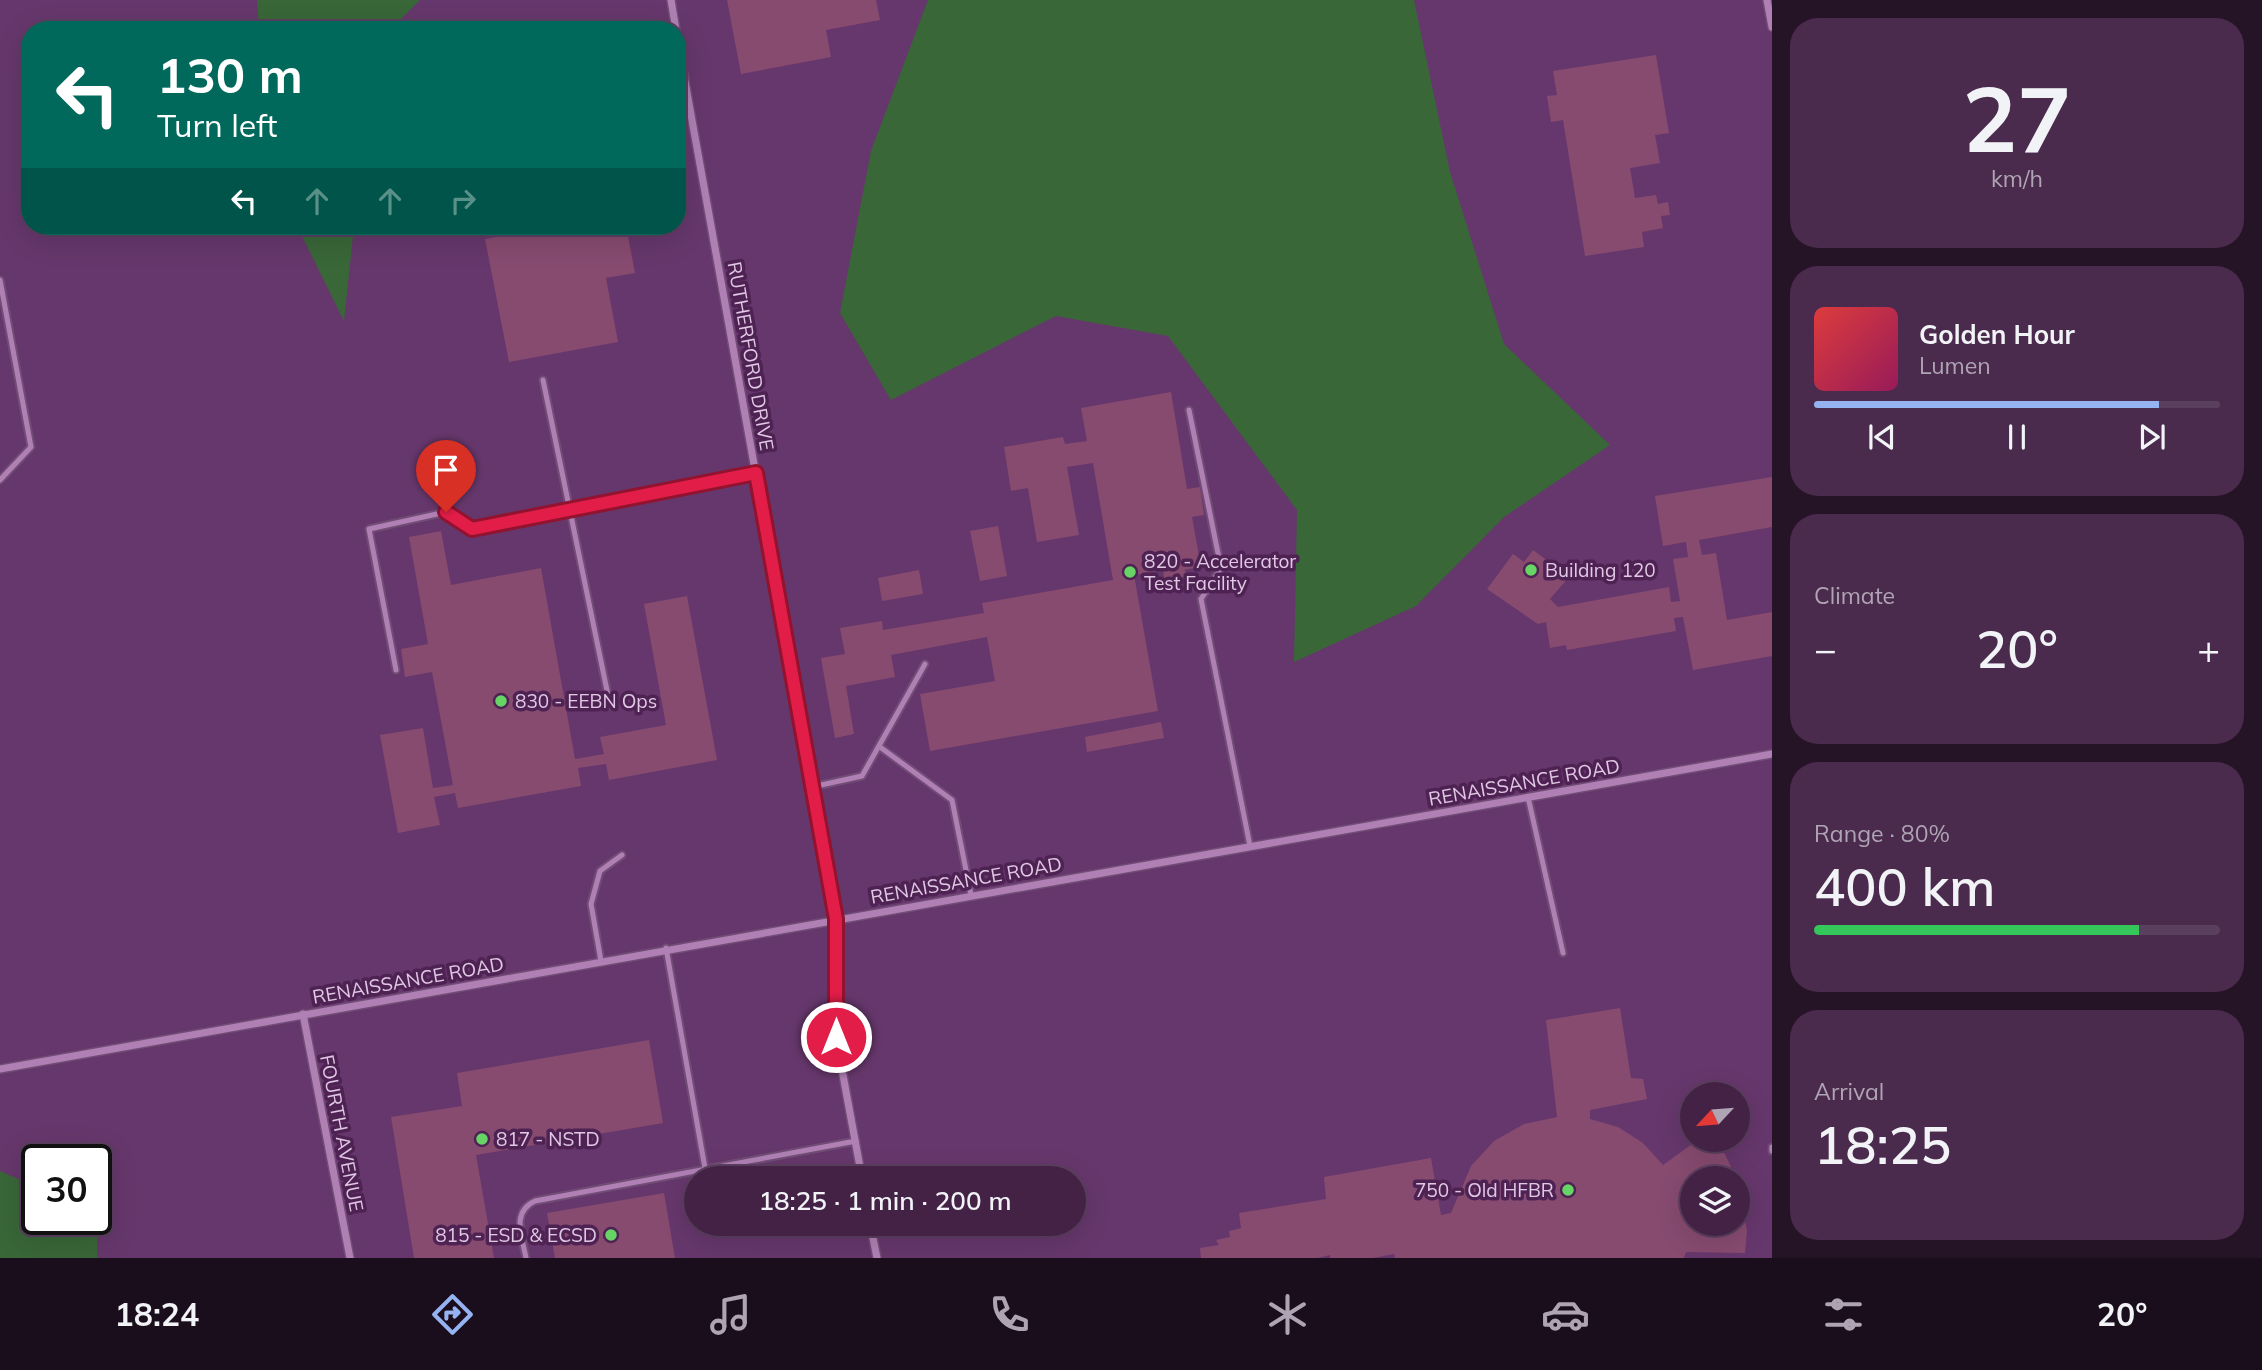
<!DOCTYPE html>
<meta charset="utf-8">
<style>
body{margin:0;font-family:Mulish,sans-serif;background:#4a2a4d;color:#f1f3f6;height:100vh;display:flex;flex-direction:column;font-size:26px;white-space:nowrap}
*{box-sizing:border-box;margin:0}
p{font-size:23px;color:#afa4b3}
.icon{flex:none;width:38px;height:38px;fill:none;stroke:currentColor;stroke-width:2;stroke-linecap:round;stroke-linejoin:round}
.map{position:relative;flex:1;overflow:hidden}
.sheet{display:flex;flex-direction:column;gap:18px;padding:18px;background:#251326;width:490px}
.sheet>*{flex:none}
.top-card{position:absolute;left:21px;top:21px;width:665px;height:214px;border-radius:28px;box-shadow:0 7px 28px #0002,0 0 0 2px #5b3f5f;background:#00695c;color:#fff;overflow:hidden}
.needle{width:46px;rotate:244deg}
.tools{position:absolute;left:1680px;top:1082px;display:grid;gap:14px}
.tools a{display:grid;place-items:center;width:70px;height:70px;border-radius:50%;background:#432246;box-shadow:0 7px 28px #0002,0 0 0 2px #5b3f5f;font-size:35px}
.speed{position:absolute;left:21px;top:1144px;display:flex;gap:14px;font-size:35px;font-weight:700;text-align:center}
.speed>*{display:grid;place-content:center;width:91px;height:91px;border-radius:50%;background:#432246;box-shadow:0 7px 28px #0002,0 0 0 2px #5b3f5f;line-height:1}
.speed .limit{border:4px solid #111;border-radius:10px;background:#fff;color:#111}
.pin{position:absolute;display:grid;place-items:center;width:60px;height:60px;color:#fff;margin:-72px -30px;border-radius:50% 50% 50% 0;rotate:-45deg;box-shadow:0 0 7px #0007}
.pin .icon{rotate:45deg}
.me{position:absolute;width:77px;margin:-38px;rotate:0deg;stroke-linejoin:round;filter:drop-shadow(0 0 5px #0008)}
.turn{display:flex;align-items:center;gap:24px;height:147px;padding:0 21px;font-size:32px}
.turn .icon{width:91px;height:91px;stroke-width:2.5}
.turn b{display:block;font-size:49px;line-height:60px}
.lanes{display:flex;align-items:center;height:66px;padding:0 21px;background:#0003;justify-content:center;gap:35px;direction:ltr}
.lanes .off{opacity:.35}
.big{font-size:52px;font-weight:600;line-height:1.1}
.sheet .widget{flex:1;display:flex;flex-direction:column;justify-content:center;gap:10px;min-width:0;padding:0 24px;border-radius:28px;background:#4a2a4d}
.sheet .dial{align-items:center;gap:0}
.dial b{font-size:91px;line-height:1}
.song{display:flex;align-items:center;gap:21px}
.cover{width:84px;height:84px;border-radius:10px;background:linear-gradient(135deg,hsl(0 70% 55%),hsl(330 70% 35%))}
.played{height:7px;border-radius:4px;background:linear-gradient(90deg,#95b2f1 85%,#5b3f5f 85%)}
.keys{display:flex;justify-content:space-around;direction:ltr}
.heat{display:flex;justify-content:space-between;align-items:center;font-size:38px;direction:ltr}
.charge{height:10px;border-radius:5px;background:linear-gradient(90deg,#34c759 80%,#5b3f5f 0)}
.trip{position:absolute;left:684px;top:1166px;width:402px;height:70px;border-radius:35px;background:#432246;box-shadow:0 7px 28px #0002,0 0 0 2px #5b3f5f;font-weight:600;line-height:70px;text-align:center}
.menu{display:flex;height:112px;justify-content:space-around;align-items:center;background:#1b0e1c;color:#afa4b3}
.menu .icon{width:49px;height:49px}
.menu .selected{color:#95b2f1}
.menu b{font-size:32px;color:#f1f3f6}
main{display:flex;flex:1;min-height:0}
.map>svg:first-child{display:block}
</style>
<main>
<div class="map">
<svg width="1772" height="1258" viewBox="0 0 1772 1258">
<rect width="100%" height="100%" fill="#592e5e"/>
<!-- built -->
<path fill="#66376c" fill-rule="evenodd" d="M0,0H1772V1258H0ZM30,30H677V226H30ZM1692,1094H1738V1139H1692ZM37,1160H96V1220H37ZM696,1178H1074V1223H696ZM1692,1178H1738V1223H1692Z"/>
<!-- green -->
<g fill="#396738">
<path d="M257,0H420L390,30H259Z"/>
<path d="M928,0H1414L1450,172L1504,344L1610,445L1504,517L1416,606L1294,662L1297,510L1168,336L1056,316L891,400L840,313L871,151Z"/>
<path d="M297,226H354L344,321Z"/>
<path d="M0,1171L37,1187V1220H96L97,1214V1258H0Z"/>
</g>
<!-- building -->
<g fill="#874b70">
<path d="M727,0H876L880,20L826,30L831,57L741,74Z"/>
<path d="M1656,55L1669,133L1655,135L1660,163L1630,168L1635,198L1656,195L1658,204L1668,202L1670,215L1661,216L1663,228L1642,232L1644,247L1585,256L1563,120L1551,122L1547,96L1557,95L1553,71Z"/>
<path d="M558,226H626L635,273L606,278L618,342L509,362L485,239Z"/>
<path d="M1171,392L1187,489L1200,487L1204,515L1192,517L1201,567L1184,570L1192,579L1165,583L1163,570L1134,575L1158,711L930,751L920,694L995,681L987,637L891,655L895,677L846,686L854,734L835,738L821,658L845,654L840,628L882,621L883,630L984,613L982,603L1113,580L1093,463L1067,467L1079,535L1037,542L1028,488L1011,491L1004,447L1063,437L1065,444L1087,441L1081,408Z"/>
<path d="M1772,477V527L1699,540L1702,555L1716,553L1727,620L1772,612V656L1693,670L1683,617L1674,618L1676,631L1567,650L1566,645L1550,648L1546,622L1538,624L1487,589L1513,554L1524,562L1533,550L1569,577L1550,599L1558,607L1669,587L1671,602L1680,601L1673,559L1688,557L1686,542L1663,546L1655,496Z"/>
<path d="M998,526L1007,576L980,581L970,531Z"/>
<path d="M441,531L451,585L541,568L575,759L604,754L600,737L666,725L644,604L687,596L717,760L609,780L606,764L578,768L581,786L458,808L455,793L434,797L440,825L398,833L380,735L423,728L433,788L453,785L432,672L405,677L401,649L428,644L409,537Z"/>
<path d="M919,570L923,594L882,601L878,578Z"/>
<path d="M1161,722L1164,738L1087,752L1085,737Z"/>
<path d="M1620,1008L1631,1078L1643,1079L1647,1099L1590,1110V1119L1618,1127L1643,1143L1663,1165L1699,1139H1718L1736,1178H1692V1223H1738V1187L1747,1231L1745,1253L1686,1252L1684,1258H1395L1394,1254L1373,1258H1330V1255L1318,1258H1201L1200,1248L1219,1245L1216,1240L1230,1237L1229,1231L1241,1228L1239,1213L1326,1199L1324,1177L1431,1158L1441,1215L1451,1213L1471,1166L1494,1141L1524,1124L1557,1117L1546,1020Z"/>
<path d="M649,1040L663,1123L476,1155L494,1258H414L391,1117L462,1106L457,1073Z"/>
<path d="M664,1193L675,1258H555L547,1213Z"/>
</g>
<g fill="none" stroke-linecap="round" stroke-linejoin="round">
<defs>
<g id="lane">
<path d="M0,280L31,447L0,480"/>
<path d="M543,380L610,705"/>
<path d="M1189,410L1221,568L1201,599L1250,846"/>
<path d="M396,670L369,529L446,512L472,529L756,473"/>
<path d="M880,747L952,800L971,895"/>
<path d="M812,787L862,776L925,664"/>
<path d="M1528,797L1563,953"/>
<path d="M666,948L705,1168"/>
<path d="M601,961L591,904L600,871L622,855"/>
<path d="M1772,1147V1151"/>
<path d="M526,1258C522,1236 511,1212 535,1201L856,1141"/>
</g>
<g id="street">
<path d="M671,0L676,30"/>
<path d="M1767,0L1772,27"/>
<path d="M677,37L836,919V1037L862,1178"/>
<path d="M303,1014L350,1258"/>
<path d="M0,1069L1772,754"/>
<path d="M870,1223L877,1258"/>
</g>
</defs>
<!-- lane casing -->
<use href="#lane" stroke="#714d76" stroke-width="9"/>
<!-- street casing -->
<use href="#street" stroke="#714d76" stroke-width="10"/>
<!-- lane -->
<use href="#lane" stroke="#b080b5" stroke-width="5"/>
<!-- street -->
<use href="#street" stroke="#b080b5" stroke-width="7"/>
</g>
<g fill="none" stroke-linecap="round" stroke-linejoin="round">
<defs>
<path id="route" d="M446,512L472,529L756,473L836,919V1037"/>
</defs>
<!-- route casing -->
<use href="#route" stroke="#92132f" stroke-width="18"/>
<!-- route -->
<use href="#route" stroke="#e11d48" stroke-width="12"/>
</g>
<!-- markers -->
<g fill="#67d466" stroke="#4e2353" stroke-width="2.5">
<circle cx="1531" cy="570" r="7"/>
<circle cx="1130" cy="572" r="7"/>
<circle cx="501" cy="701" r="7"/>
<circle cx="482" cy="1139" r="7"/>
<circle cx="1568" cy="1190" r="7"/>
<circle cx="611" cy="1235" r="7"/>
</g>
<g text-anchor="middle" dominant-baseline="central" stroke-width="7" stroke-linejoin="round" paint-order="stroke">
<!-- street labels -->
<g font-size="19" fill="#e1c8e4" stroke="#4e2353">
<text transform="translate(751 356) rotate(80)">RUTHERFORD DRIVE</text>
<text transform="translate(1524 782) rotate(-10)">RENAISSANCE ROAD</text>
<text transform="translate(966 880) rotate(-10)">RENAISSANCE ROAD</text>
<text transform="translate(408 980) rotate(-10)">RENAISSANCE ROAD</text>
<text transform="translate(342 1133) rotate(79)">FOURTH AVENUE</text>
</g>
<!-- poi labels -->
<g font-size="19" fill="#e1c8e4" stroke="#4e2353" text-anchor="start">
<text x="1144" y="561">820 - Accelerator<tspan x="1144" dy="22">Test Facility</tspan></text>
<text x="1545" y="570">Building 120</text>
<text x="515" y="701">830 - EEBN Ops</text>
<text x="496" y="1139">817 - NSTD</text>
<text x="1554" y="1190" text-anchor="end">750 - Old HFBR</text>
<text x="597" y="1235" text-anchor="end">815 - ESD &amp; ECSD</text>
</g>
</g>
</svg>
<div class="tools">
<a><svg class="needle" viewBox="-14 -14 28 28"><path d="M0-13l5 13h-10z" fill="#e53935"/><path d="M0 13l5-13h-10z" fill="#afa4b3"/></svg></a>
<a><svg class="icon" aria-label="layers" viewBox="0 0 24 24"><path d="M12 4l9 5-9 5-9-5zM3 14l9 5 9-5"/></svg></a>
</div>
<div class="speed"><div class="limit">30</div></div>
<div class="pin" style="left:446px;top:512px;background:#d93025"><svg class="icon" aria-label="arrive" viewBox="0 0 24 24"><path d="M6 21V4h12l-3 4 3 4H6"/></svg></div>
<svg class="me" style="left:836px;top:1037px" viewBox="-20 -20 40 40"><circle r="17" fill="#e11d48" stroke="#fff" stroke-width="3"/><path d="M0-11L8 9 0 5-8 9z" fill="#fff"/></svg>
<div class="trip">18:25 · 1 min · 200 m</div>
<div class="top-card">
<div class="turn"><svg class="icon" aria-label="left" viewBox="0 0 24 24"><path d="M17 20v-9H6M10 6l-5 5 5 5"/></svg><div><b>130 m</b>Turn left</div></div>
<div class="lanes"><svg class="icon" aria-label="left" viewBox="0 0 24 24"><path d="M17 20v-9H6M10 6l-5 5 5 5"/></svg><svg class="icon off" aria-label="ahead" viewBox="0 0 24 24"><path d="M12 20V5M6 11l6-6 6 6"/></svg><svg class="icon off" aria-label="ahead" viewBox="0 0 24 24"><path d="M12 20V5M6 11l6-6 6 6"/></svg><svg class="icon off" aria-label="right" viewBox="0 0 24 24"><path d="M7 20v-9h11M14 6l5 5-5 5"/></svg></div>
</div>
</div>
<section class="sheet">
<div class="widget dial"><b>27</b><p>km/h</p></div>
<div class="widget">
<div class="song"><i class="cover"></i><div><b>Golden Hour</b><p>Lumen</p></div></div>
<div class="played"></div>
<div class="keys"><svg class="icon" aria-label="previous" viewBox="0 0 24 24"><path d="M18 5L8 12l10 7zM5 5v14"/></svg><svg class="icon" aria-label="pause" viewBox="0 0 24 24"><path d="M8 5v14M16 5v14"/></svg><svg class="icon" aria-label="next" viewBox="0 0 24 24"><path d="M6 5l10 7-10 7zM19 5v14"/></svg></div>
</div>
<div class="widget"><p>Climate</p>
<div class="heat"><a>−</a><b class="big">20°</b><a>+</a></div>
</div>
<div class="widget"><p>Range · 80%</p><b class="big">400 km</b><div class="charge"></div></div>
<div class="widget"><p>Arrival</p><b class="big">18:25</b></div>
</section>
</main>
<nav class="menu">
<b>18:24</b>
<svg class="icon selected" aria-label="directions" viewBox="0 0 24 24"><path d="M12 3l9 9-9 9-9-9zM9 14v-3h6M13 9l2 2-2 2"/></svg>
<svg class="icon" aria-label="music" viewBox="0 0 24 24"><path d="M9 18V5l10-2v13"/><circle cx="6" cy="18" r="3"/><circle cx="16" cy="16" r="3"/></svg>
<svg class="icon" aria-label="phone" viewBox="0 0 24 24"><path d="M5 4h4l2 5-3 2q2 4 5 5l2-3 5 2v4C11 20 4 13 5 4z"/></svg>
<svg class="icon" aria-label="climate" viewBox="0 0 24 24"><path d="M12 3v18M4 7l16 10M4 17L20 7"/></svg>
<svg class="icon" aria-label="car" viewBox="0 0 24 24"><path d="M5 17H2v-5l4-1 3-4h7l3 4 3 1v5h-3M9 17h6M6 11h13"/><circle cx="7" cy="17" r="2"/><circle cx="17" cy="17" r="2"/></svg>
<svg class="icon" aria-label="filters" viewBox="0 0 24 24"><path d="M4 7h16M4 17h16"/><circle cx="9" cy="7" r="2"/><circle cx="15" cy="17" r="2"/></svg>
<b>20°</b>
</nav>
